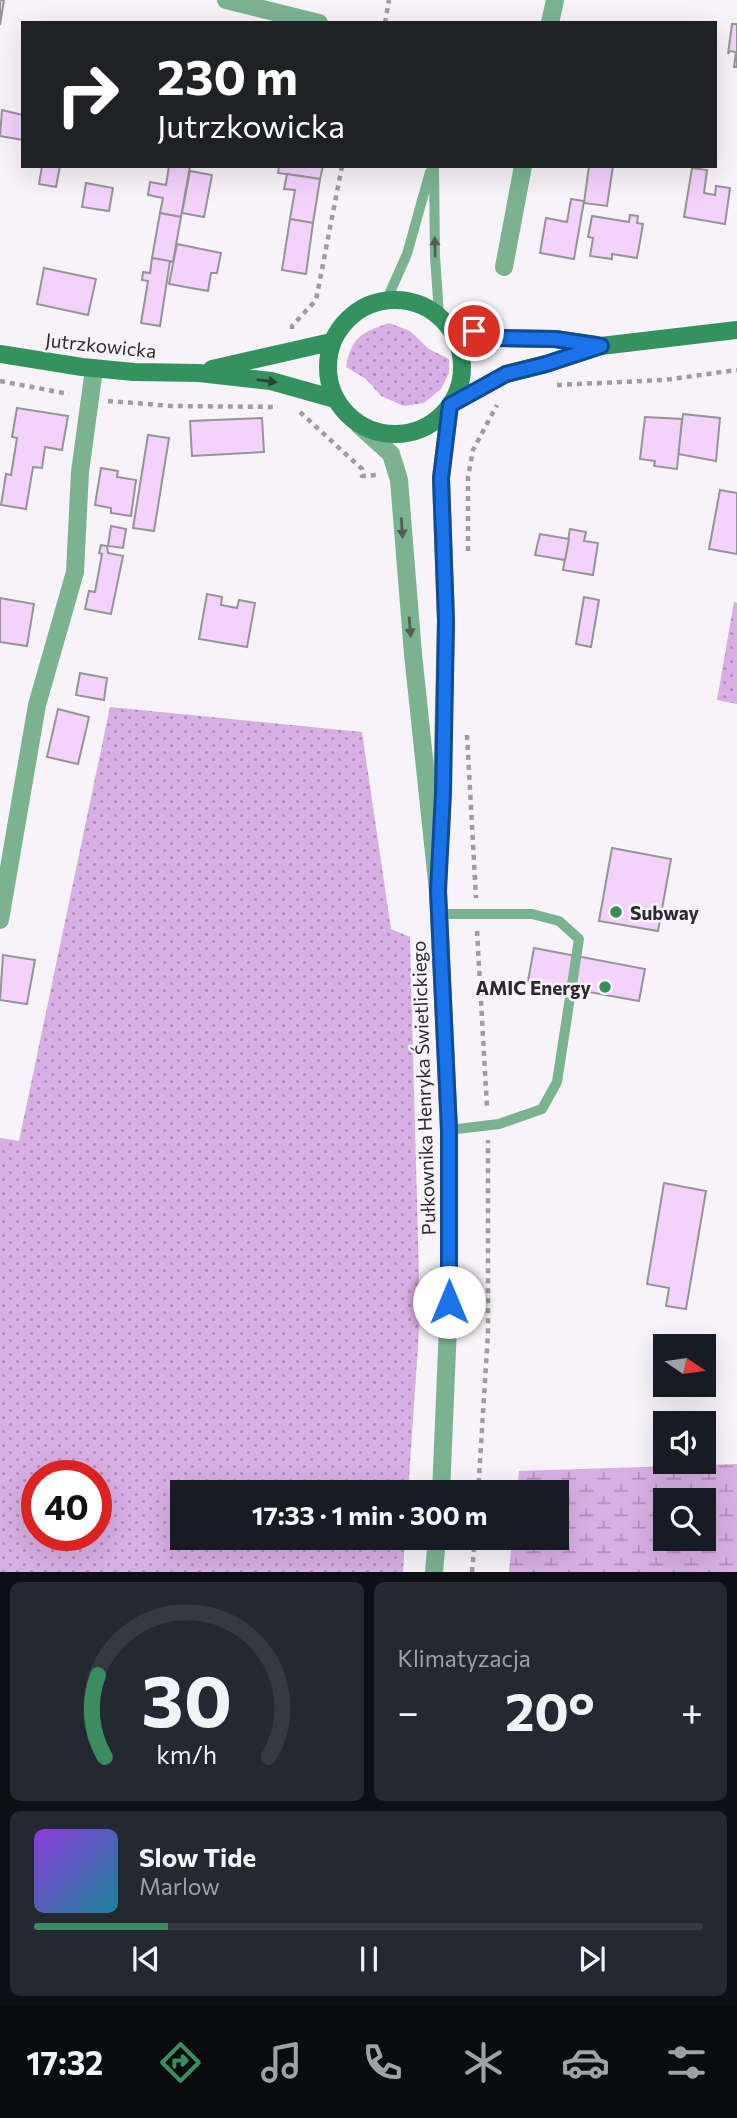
<!DOCTYPE html>
<html lang="pl">
<meta charset="utf-8">
<style>
body{margin:0;font-family:Commissioner,sans-serif;background:#242831;color:#f1f3f6;height:100vh;display:flex;flex-direction:column;font-size:26px;white-space:nowrap}
*{box-sizing:border-box;margin:0}
p{font-size:23px;color:#9ea1a6}
.icon{flex:none;width:38px;height:38px;fill:none;stroke:currentColor;stroke-width:2;stroke-linecap:round;stroke-linejoin:round}
.map{position:relative;height:1572px;overflow:hidden}
.panel{display:flex;flex-direction:column;gap:10px;padding:10px;background:#0d0f14;flex:1}
.panel>*{flex:none}
.guide{position:absolute;left:21px;top:21px;width:696px;height:147px;border-radius:0px;box-shadow:0 7px 28px #0002;background:#202124;color:#fff;overflow:hidden}
.needle{width:46px;rotate:103deg}
.controls{position:absolute;left:653px;top:1334px;display:grid;gap:14px}
.controls a{display:grid;place-items:center;width:63px;height:63px;border-radius:0px;background:#171b24;box-shadow:0 7px 28px #0002;font-size:35px}
.speed{position:absolute;left:21px;top:1460px;display:flex;gap:14px;font-size:35px;font-weight:700;text-align:center}
.speed>*{display:grid;place-content:center;width:91px;height:91px;border-radius:50%;background:#171b24;box-shadow:0 7px 28px #0002;line-height:1}
.speed .limit{border:10px solid #d22;background:#fff;color:#111}
.pin{position:absolute;display:grid;place-items:center;width:60px;height:60px;color:#fff;margin:-30px;border:4px solid #fff;border-radius:50%;box-shadow:0 2px 7px #0007}
.me{position:absolute;width:77px;margin:-38px;rotate:0deg;stroke-linejoin:round;filter:drop-shadow(0 0 5px #0008)}
.turn{display:flex;align-items:center;gap:24px;height:147px;padding:0 21px;font-size:32px}
.turn .icon{width:91px;height:91px;stroke-width:2.5}
.turn b{display:block;font-size:49px;line-height:60px}
.big{font-size:52px;font-weight:700;line-height:1.1}
.panel .widget{flex:1;display:flex;flex-direction:column;justify-content:center;gap:10px;min-width:0;padding:0 24px;border-radius:10px;background:#242831}
.panel .dial{align-items:center;gap:0}
.dial svg{height:182px;overflow:visible;fill:none;stroke:#363941;stroke-width:7;stroke-linecap:round;text-anchor:middle}
.dial text{fill:#f1f3f6;stroke:none}
.song{display:flex;align-items:center;gap:21px}
.cover{width:84px;height:84px;border-radius:10px;background:linear-gradient(135deg,hsl(270 70% 55%),hsl(190 70% 35%))}
.played{height:7px;border-radius:4px;background:linear-gradient(90deg,#398d60 20%,#363941 20%)}
.keys{display:flex;justify-content:space-around;direction:ltr}
.heat{display:flex;justify-content:space-between;align-items:center;font-size:38px;direction:ltr}
.panel .tiles{flex:1;display:grid;gap:10px;grid-template-columns:1fr 1fr}
.widget:last-child{grid-column:span 2}
.trip{position:absolute;left:170px;top:1480px;width:399px;height:70px;border-radius:0px;background:#171b24;box-shadow:0 7px 28px #0002;font-weight:700;line-height:70px;text-align:center}
.tab-bar{display:flex;height:112px;justify-content:space-around;align-items:center;background:#090b0e;color:#9ea1a6}
.tab-bar .icon{width:49px;height:49px}
.tab-bar .on{color:#398d60}
.tab-bar b{font-size:32px;color:#f1f3f6}
.map>svg:first-child{display:block}
</style>
<div class="map">
<svg width="737" height="1572" viewBox="0 0 737 1572">
<defs>
<pattern id="grass-dots" width="8" height="8" patternUnits="userSpaceOnUse" patternTransform="scale(1.75)"><rect width="8" height="8" fill="#d8afe4"/><path d="M2 2h.1M6 6h.1" fill="none" stroke="#af8fb9" stroke-width="1.8" stroke-linecap="round"/></pattern>
<pattern id="wetland-marsh" width="20" height="14" patternUnits="userSpaceOnUse" patternTransform="scale(1.75)"><rect width="20" height="14" fill="#d8afe4"/><path d="M1 5h8M5 5V1M11 12h8M15 12V8" fill="none" stroke="#af8fb9"/></pattern>
</defs>
<rect width="100%" height="100%" fill="#f7f3f8"/>
<!-- grass -->
<g fill="url(#grass-dots)" fill-rule="evenodd">
<path d="M389,323L410,331L429,349L449,359V373L441,389L424,403L404,406L381,396L366,379L346,367C352,336 361,333 389,323Z"/>
<path d="M734,602L737,603V704L717,700Z"/>
<path d="M110,707L362,732L391,929L410,937L420,1316L408,1493H182V1538H405L403,1572H0V1138L19,1141ZM37,1475H96V1535H37Z"/>
</g>
<!-- wetland -->
<path fill="url(#wetland-marsh)" fill-rule="evenodd" d="M737,1464V1572H509L512,1538H556V1493H517L519,1471ZM665,1500H704V1538H665Z"/>
<!-- building -->
<g fill="#f3d2fc" stroke="#979498" stroke-width="2">
<path d="M0,0H4L0,25Z"/>
<path d="M732,24H737V67H734L736,52L730,51L728,54Z"/>
<path d="M2,110L23,115V140L0,136Z"/>
<path d="M42,166H60L56,187L39,184Z"/>
<path d="M169,166H190L181,217L160,213L163,198L148,195L150,182L166,185Z"/>
<path d="M279,166H323L320,179L278,173Z"/>
<path d="M589,166H613L607,206L584,203Z"/>
<path d="M692,168L707,170L704,193L715,195L716,186L730,188L725,224L684,217Z"/>
<path d="M190,171L212,175L204,217L182,213Z"/>
<path d="M287,174L320,179L313,223L290,219L295,190L284,189Z"/>
<path d="M86,183L113,188L109,211L82,207Z"/>
<path d="M571,199L584,201L574,259L540,253L546,218L567,222Z"/>
<path d="M160,213L181,217L173,262L152,258Z"/>
<path d="M630,215L638,216L637,223L643,224L637,258L612,254V259L590,256L593,238L588,237L592,216L629,222Z"/>
<path d="M290,219L313,223L306,274L282,270Z"/>
<path d="M177,244L221,253L217,273H211L208,291L169,284Z"/>
<path d="M152,258L170,261L160,326L141,323L148,281L142,280L143,272L150,273Z"/>
<path d="M44,268L96,279L88,315L37,304Z"/>
<path d="M17,408L68,416L62,450L45,447L42,468L33,467L26,509L1,505L6,474L11,475L17,438L12,437Z"/>
<path d="M683,414L720,418L716,461L678,454Z"/>
<path d="M645,417L682,419L677,469L654,466L655,461L640,459Z"/>
<path d="M262,418L264,452L192,456L190,421Z"/>
<path d="M148,435L169,438L154,531L133,528Z"/>
<path d="M101,468L118,471L117,477L136,480L131,516L111,513V508L95,505Z"/>
<path d="M720,490L737,493V554L709,549Z"/>
<path d="M111,526L126,529L123,548L108,546Z"/>
<path d="M570,529L586,532L584,541L598,543L593,575L563,570Z"/>
<path d="M540,534L569,539L565,560L535,555Z"/>
<path d="M101,545L107,546L108,553L123,556L111,614L85,609L89,591L95,592L102,554L99,553Z"/>
<path d="M207,594L222,597L221,605L237,608L239,600L255,603L247,647L199,639Z"/>
<path d="M584,597L599,600L591,647L576,644Z"/>
<path d="M0,598L34,604L27,646L0,642Z"/>
<path d="M80,673L107,678L104,700L76,695Z"/>
<path d="M58,709L89,717L78,764L47,757Z"/>
<path d="M612,848L671,859L658,931L599,921Z"/>
<path d="M534,948L645,969L639,1001L528,981Z"/>
<path d="M3,955L35,960L27,1004L0,1000Z"/>
<path d="M664,1183L706,1191L686,1309L666,1306L669,1288L647,1284Z"/>
</g>
<g fill="none" stroke-linecap="round" stroke-linejoin="round">
<!-- path -->
<g stroke="#a09ca0" stroke-width="4.5" stroke-dasharray="5 5" stroke-linecap="butt">
<path d="M385,23L389,0"/>
<path d="M292,329V326L316,300L342,166"/>
<path d="M0,381L69,394"/>
<path d="M557,385L664,380L737,370"/>
<path d="M108,401L172,406L278,407"/>
<path d="M300,412L362,469V476L377,475"/>
<path d="M468,551V477L473,450L497,405"/>
<path d="M467,735L476,898"/>
<path d="M477,931L487,1107"/>
<path d="M478,1493L488,1333V1140"/>
<path d="M472,1572L475,1538"/>
</g>
<!-- service -->
<g stroke="#7bb391" stroke-width="10">
<path d="M434,166L435,256L439,315"/>
<path d="M387,299L407,254L430,172"/>
<path d="M439,914H532L559,921L579,939L557,1082L542,1109L499,1124L449,1130"/>
</g>
<!-- minor -->
<g stroke="#7bb391" stroke-width="18">
<path d="M226,0L319,23"/>
<path d="M550,23L555,0"/>
<path d="M504,267L523,166"/>
<path d="M0,920L37,705L75,572L80,472L94,369"/>
</g>
<!-- tertiary -->
<g stroke="#7bb391" stroke-width="18">
<path d="M359,425L391,454L399,480L413,654L438,891L449,1130V1302L441,1493"/>
<path d="M441,835L446,620L441,478L450,405"/>
<path d="M434,1572L437,1538"/>
</g>
<!-- secondary -->
<g stroke="#349261" stroke-width="18">
<circle cx="395" cy="367" r="67"/>
<path d="M447,323L500,338L555,339L597,345"/>
<path d="M0,354L82,367L134,372L199,373L271,381L335,399"/>
<path d="M212,369L331,342"/>
<path d="M450,405L506,374L546,364L601,346L737,330"/>
</g>
</g>
<!-- one-way arrows -->
<defs><path id="oneway-solid" d="M-6-.8H1V-3.2L6.5 0L1 3.2V.8H-6Z" transform="scale(1.75)"/></defs>
<g fill="#4c6154">
<use href="#oneway-solid" transform="translate(435 247) rotate(-91)"/>
<use href="#oneway-solid" transform="translate(402 528) rotate(86)"/>
<use href="#oneway-solid" transform="translate(410 627) rotate(85)"/>
</g>
<use fill="#2e4439" href="#oneway-solid" transform="translate(267 381) rotate(8)"/>
<g fill="none" stroke-linecap="round" stroke-linejoin="round">
<defs>
<path id="route" d="M449,1302V1130L438,891L443,793L446,621L441,478L450,405L506,374L546,364L601,346L555,339L500,338L474,331"/>
</defs>
<!-- route casing -->
<use href="#route" stroke="#114b97" stroke-width="18"/>
<!-- route -->
<use href="#route" stroke="#1a73e8" stroke-width="12"/>
</g>
<!-- markers -->
<g fill="#398d60" stroke="#f7f3f8" stroke-width="2.5">
<circle cx="616" cy="912" r="7"/>
<circle cx="605" cy="987" r="7"/>
</g>
<g text-anchor="middle" dominant-baseline="central" stroke-width="5" stroke-linejoin="round" paint-order="stroke">
<!-- street labels -->
<g font-size="19" fill="#2c2a2c" stroke="#f7f3f8">
<text transform="translate(101 345) rotate(6)">Jutrzkowicka</text>
<text transform="translate(423 1088) rotate(-92)">Pułkownika Henryka Świetlickiego</text>
</g>
<!-- poi labels -->
<g font-size="19" font-weight="bold" fill="#2c2a2c" stroke="#f7f3f8" text-anchor="start">
<text x="630" y="912">Subway</text>
<text x="591" y="987" text-anchor="end">AMIC Energy</text>
</g>
</g>
</svg>
<div class="controls">
<a><svg class="needle" viewBox="-14 -14 28 28"><path d="M0-13l5 13h-10z" fill="#e53935"/><path d="M0 13l5-13h-10z" fill="#9ea1a6"/></svg></a>
<a><svg class="icon" aria-label="sound" viewBox="0 0 24 24"><path d="M4 9h4l5-4v14l-5-4H4zM17 9q2 3 0 6"/></svg></a>
<a><svg class="icon" aria-label="search" viewBox="0 0 24 24"><circle cx="10" cy="10" r="6"/><path d="M15 15l6 6"/></svg></a>
</div>
<div class="speed"><div class="limit">40</div></div>
<div class="pin" style="left:474px;top:331px;background:#d93025"><svg class="icon" aria-label="arrive" viewBox="0 0 24 24"><path d="M6 21V4h12l-3 4 3 4H6"/></svg></div>
<svg class="me" style="left:449px;top:1302px" viewBox="-20 -20 40 40"><circle r="19" fill="#fff"/><path d="M0-13L10 11 0 6-10 11z" fill="#1a73e8"/></svg>
<div class="trip">17:33 · 1 min · 300 m</div>
<div class="guide">
<div class="turn"><svg class="icon" aria-label="right" viewBox="0 0 24 24"><path d="M7 20v-9h11M14 6l5 5-5 5"/></svg><div><b>230 m</b>Jutrzkowicka</div></div>
</div>
</div>
<section class="panel">
<div class="tiles">
<div class="widget dial"><svg viewBox="0 0 100 80">
<path d="M14 69A42 42 0 1 1 86 69"/>
<path d="M14 69A42 42 0 0 1 11 33" stroke="#398d60"/>
<text x="50" y="56" font-size="32" font-weight="700">30</text>
<text x="50" y="72" font-size="11">km/h</text>
</svg></div>
<div class="widget"><p>Klimatyzacja</p>
<div class="heat"><a>−</a><b class="big">20°</b><a>+</a></div>
</div>
<div class="widget">
<div class="song"><i class="cover"></i><div><b>Slow Tide</b><p>Marlow</p></div></div>
<div class="played"></div>
<div class="keys"><svg class="icon" aria-label="previous" viewBox="0 0 24 24"><path d="M18 5L8 12l10 7zM5 5v14"/></svg><svg class="icon" aria-label="pause" viewBox="0 0 24 24"><path d="M8 5v14M16 5v14"/></svg><svg class="icon" aria-label="next" viewBox="0 0 24 24"><path d="M6 5l10 7-10 7zM19 5v14"/></svg></div>
</div>
</div>
</section>
<nav class="tab-bar">
<b>17:32</b>
<svg class="icon on" aria-label="directions" viewBox="0 0 24 24"><path d="M12 3l9 9-9 9-9-9zM9 14v-3h6M13 9l2 2-2 2"/></svg>
<svg class="icon" aria-label="music" viewBox="0 0 24 24"><path d="M9 18V5l10-2v13"/><circle cx="6" cy="18" r="3"/><circle cx="16" cy="16" r="3"/></svg>
<svg class="icon" aria-label="phone" viewBox="0 0 24 24"><path d="M5 4h4l2 5-3 2q2 4 5 5l2-3 5 2v4C11 20 4 13 5 4z"/></svg>
<svg class="icon" aria-label="climate" viewBox="0 0 24 24"><path d="M12 3v18M4 7l16 10M4 17L20 7"/></svg>
<svg class="icon" aria-label="car" viewBox="0 0 24 24"><path d="M5 17H2v-5l4-1 3-4h7l3 4 3 1v5h-3M9 17h6M6 11h13"/><circle cx="7" cy="17" r="2"/><circle cx="17" cy="17" r="2"/></svg>
<svg class="icon" aria-label="filters" viewBox="0 0 24 24"><path d="M4 7h16M4 17h16"/><circle cx="9" cy="7" r="2"/><circle cx="15" cy="17" r="2"/></svg>
</nav>
